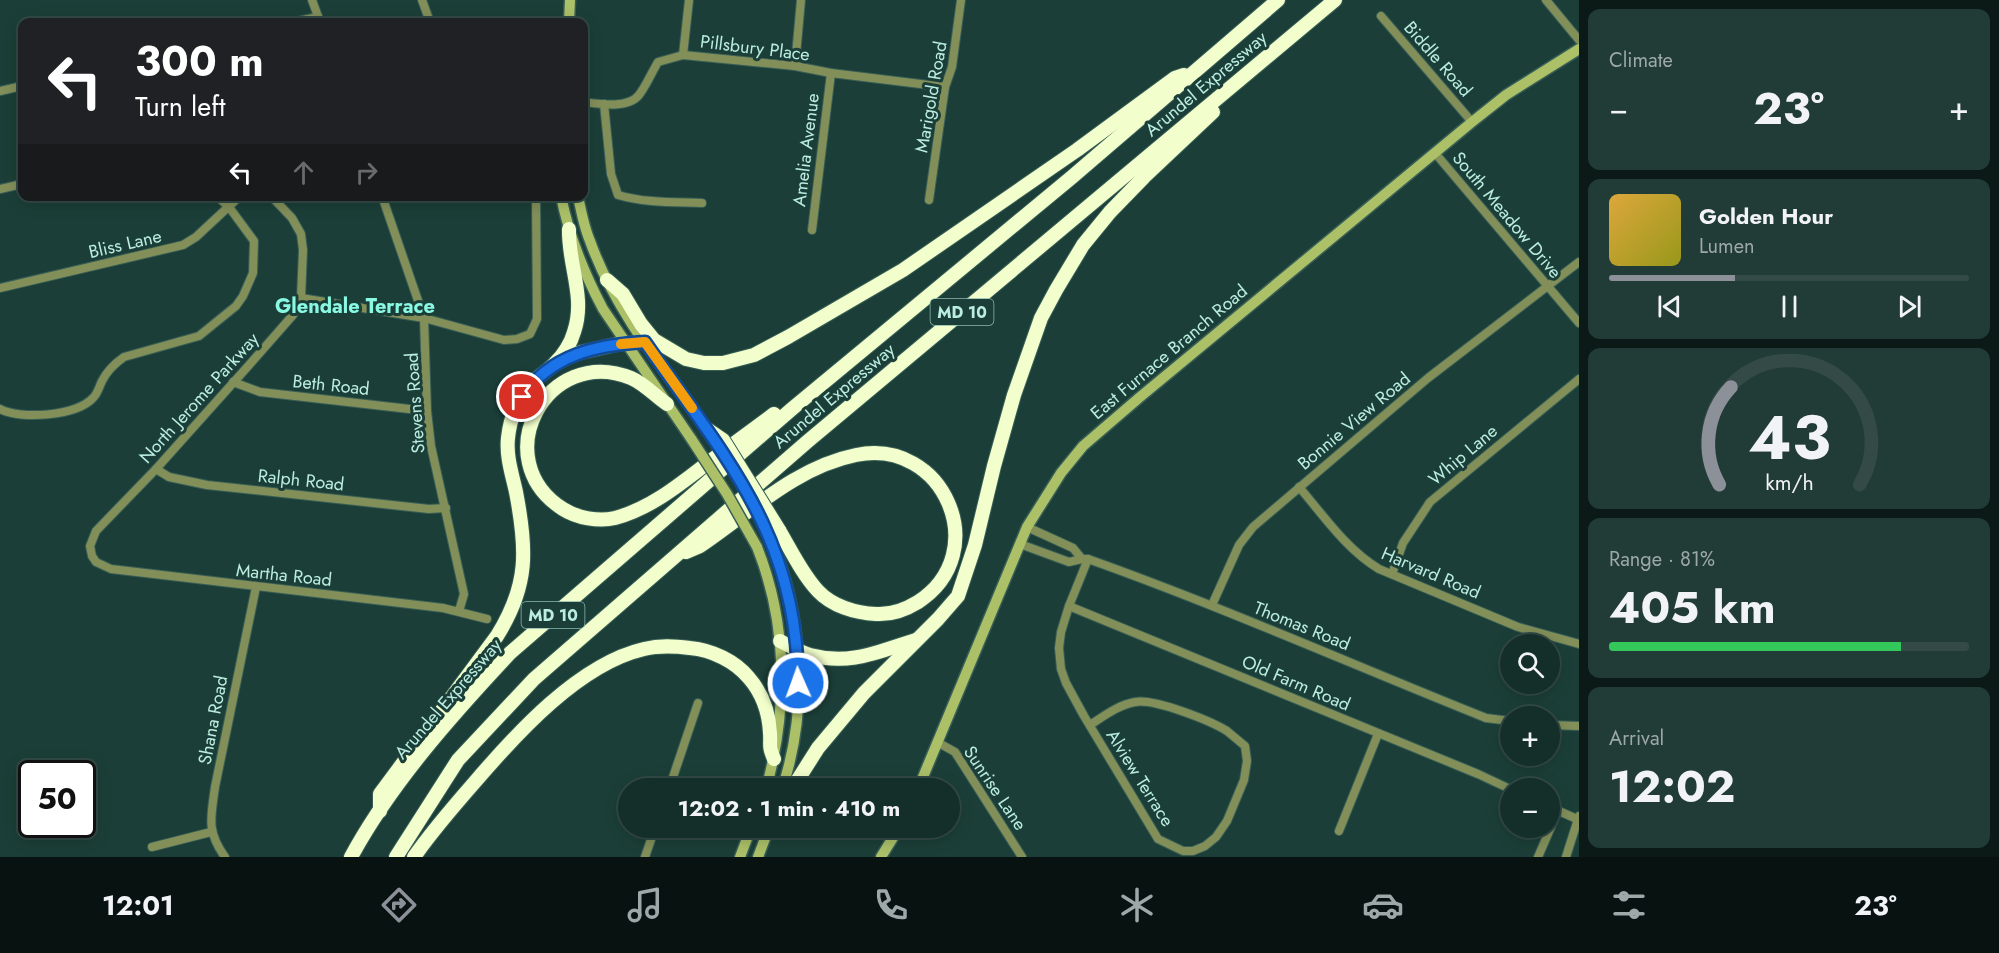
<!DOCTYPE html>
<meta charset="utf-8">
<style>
body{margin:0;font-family:Jost,sans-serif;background:#213b36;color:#f1f3f6;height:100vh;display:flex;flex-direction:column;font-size:22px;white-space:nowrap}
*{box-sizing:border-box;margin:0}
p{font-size:20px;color:#9da9a8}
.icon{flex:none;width:33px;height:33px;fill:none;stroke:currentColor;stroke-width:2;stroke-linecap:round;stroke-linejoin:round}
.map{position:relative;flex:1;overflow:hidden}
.side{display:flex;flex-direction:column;gap:9px;padding:9px;background:#0b1a17;width:420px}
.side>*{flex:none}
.hud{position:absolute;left:18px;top:18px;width:570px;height:183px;border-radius:12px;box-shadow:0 3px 15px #0003,0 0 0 2px #334a47;background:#202124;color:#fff;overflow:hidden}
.fabs{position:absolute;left:1500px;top:634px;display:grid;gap:12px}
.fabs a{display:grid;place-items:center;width:60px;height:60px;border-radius:50%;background:#142f2a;box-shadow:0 3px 15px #0003,0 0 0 2px #334a47;font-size:30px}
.speed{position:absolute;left:18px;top:760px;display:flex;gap:12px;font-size:30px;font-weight:700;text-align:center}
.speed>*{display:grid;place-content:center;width:78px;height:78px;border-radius:50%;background:#142f2a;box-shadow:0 3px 15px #0003,0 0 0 2px #334a47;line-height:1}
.speed .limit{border:3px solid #111;border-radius:9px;background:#fff;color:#111}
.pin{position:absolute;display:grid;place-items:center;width:51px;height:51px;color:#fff;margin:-26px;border:3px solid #fff;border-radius:50%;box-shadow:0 2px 6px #0007}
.me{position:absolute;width:66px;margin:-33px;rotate:358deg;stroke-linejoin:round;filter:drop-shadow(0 0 4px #0008)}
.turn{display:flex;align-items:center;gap:21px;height:126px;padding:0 18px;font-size:27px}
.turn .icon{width:78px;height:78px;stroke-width:2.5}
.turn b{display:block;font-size:42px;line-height:51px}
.lanes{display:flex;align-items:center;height:57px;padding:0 18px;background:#0003;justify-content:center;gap:30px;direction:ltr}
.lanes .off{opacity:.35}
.big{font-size:45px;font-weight:700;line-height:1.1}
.side .tile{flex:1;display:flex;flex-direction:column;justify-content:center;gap:9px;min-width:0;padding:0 21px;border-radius:12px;background:#213b36}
.side .dial{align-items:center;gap:0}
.dial svg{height:156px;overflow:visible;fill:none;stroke:#334a47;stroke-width:7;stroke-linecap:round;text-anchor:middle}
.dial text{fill:#f1f3f6;stroke:none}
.song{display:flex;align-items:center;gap:18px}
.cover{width:72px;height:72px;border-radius:9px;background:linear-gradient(135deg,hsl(40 70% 55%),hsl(60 70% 35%))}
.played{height:6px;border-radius:3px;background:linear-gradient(90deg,#8c9099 35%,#334a47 35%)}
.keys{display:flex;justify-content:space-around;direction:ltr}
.heat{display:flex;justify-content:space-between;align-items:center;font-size:33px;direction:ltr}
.charge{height:9px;border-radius:4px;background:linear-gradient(90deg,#34c759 81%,#334a47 0)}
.trip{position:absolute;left:618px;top:778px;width:342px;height:60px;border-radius:30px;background:#142f2a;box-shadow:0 3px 15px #0003,0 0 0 2px #334a47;font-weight:700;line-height:60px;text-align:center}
.menu{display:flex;height:96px;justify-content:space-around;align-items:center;background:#081311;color:#9da9a8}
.menu .icon{width:42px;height:42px}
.menu .current{color:#8c9099}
.menu b{font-size:27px;color:#f1f3f6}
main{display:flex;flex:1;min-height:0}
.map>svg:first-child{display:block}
</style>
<main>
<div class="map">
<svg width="1579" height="857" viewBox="0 0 1579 857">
<rect width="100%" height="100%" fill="#1b3f38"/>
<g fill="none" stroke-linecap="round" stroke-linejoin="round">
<defs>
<g id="street">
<path d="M312,0L320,22"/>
<path d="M422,0L430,22"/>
<path d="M1546,0L1579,40"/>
<path d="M1381,16L1472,122"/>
<path d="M293,22L318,17"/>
<path d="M683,55L689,0"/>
<path d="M795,66L801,0"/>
<path d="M0,91L22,86"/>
<path d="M584,102C599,104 628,109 639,95C646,86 652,72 658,62L683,55L795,66L831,73L945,87"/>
<path d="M604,104L611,174L618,195C645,203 674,202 702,203"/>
<path d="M1435,153L1579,323"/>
<path d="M0,189L22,184"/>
<path d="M271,196L292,218L301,234L303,250L301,298L293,315L250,364L156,469L96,531L90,546L92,556L96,562L111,569L443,608L487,619"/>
<path d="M382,196L424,318L427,411L431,446L464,594L459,611"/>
<path d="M929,200L945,87L952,67L961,0"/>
<path d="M812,230L831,73"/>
<path d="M0,288L183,245L196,237L240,196"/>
<path d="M301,298L424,318L504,340L517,339L530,334L537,319L536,196"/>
<path d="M233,382L260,392L427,411"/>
<path d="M0,409C21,420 76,416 93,398C98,393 99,387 102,381C107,371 114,364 124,357L199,336L236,306L243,296L253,273L254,241L229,207L217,196"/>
<path d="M156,469L169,477L207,485L429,509L446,508"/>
<path d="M1299,487C1324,516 1346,549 1379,569L1518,627L1579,644"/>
<path d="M1027,527L1073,548L1082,559"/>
<path d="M1020,544L1069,562L1082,559H1088C1223,607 1353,665 1486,718L1510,721"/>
<path d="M1088,559L1069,606L1061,632L1059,648L1061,669L1066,683L1084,716L1158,839L1183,851H1193L1205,846L1216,837L1227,821L1244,780L1247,761L1245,746C1239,741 1233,736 1227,731C1211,721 1154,698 1135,702C1118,705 1104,716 1090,725"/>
<path d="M1392,574L1403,543L1430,502L1579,379"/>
<path d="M1212,605L1239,545L1253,527L1428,378L1579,262"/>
<path d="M1069,606L1478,774L1510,789"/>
<path d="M1550,725L1579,726"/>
<path d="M937,742L955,752L1022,857"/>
<path d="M669,789L698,703"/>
<path d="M1550,807L1579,820"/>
<path d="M1339,831L1378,734"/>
<path d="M152,847L211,832"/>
<path d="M225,857C206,831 211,817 215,787L256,587"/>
<path d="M645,857L655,828"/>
<path d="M1538,857L1558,811"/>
<path d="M1566,857L1579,816"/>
</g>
<g id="secondary">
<path d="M569,22L570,0"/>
<path d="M561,196C569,237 584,273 603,309L692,440"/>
<path d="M578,196C581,211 584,227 590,241C615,311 664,370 707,429"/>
<path d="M770,536C803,614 809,708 782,789"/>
<path d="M757,547C788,625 788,709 766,789"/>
<path d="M918,789L1027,527L1061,473L1083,446L1140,397L1472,122L1506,95L1579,49"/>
<path d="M740,857L751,828"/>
<path d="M758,857L769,828"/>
<path d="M881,857L899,828"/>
</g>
<g id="highway">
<path d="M607,280L623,294L641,324L654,340L686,359L704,363H723L754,355L788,337L903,270L1077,150L1175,78L1184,75"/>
<path d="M557,362L578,353L618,344L645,342"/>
<path d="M667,404C655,396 645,384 631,378C547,344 485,459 563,509C577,518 599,522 615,518C649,509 678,486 705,465C728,448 751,431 774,414"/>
<path d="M686,552L700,546C749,513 796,467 856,455C944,437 994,553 918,602C905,610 891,615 876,614C855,613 832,606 818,591C802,574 791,550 779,530"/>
<path d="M780,641C790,646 800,652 810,655C851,666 879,651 916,640"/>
<path d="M792,789L818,748L864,693L938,619L958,596L975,545L994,466L1014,395L1041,318L1056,290L1083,245L1110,212L1144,177L1213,112"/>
<path d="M380,811V794L497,636C529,585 527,549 516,492C512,474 506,456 508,438C510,418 518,399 531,384C538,376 548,371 555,363C563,356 571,343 574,332C586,297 568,265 569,229"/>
<path d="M351,857C391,783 453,714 510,653L793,408L1072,177L1278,0"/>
<path d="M396,857L458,760L534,679L808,441L1335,0"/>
<path d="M414,857C432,831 453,807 474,783C516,734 579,664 644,649C660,645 674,646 690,648C712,650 735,661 749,678C762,693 769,713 770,733C771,746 768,745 774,759"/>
</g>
</defs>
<!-- street casing -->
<use href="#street" stroke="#385e56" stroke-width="10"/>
<!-- secondary casing -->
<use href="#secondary" stroke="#385e56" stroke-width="13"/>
<!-- highway casing -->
<use href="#highway" stroke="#385e56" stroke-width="16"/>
<!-- street -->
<use href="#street" stroke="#828f59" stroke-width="8"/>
<!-- secondary -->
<use href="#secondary" stroke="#acc068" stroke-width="10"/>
<!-- highway -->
<use href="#highway" stroke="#f2ffcc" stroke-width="14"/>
<defs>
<g id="secondary-bridge">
<path d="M692,440L727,494L757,547"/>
<path d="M743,483L770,536"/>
</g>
<path id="highway-bridge" d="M707,429L723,440L779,530"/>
</defs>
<!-- secondary-bridge casing -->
<use href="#secondary-bridge" stroke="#385e56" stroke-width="13" stroke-linecap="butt"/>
<!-- highway-bridge casing -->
<use href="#highway-bridge" stroke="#385e56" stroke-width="16" stroke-linecap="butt"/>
<!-- secondary-bridge -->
<use href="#secondary-bridge" stroke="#acc068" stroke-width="10"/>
<!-- highway-bridge -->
<use href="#highway-bridge" stroke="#f2ffcc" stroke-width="14"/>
</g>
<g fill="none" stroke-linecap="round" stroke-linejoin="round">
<defs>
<path id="route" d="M522,397C551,354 597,345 645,342C724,456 798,536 798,683"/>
</defs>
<!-- route casing -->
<use href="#route" stroke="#114b97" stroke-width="15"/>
<!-- route -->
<use href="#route" stroke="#1a73e8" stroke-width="10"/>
<!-- slow -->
<path stroke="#f59e0b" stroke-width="10" d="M621,344L645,342L692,408"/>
</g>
<g text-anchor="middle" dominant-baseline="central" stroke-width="6" stroke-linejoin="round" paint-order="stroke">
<!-- shield labels -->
<g fill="#1b3f38" stroke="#8bb9ae" stroke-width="1.5">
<rect x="930.5" y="299" width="63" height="26" rx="4.5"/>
<rect x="521.5" y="602" width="63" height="26" rx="4.5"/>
</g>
<g font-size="16" font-weight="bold" fill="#bbede1">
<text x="962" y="312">MD 10</text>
<text x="553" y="615">MD 10</text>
</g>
<!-- street labels -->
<g font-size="18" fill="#bbede1" stroke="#1b3f38">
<text transform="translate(755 48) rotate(7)">Pillsbury Place</text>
<text transform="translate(1438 59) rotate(49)">Biddle Road</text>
<text transform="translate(1206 84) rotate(-40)">Arundel Expressway</text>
<text transform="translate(931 97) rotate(-80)">Marigold Road</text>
<text transform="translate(806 150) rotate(-83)">Amelia Avenue</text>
<text transform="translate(1507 215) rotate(50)">South Meadow Drive</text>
<text transform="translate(125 244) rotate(-13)">Bliss Lane</text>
<text transform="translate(1169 352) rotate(-40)">East Furnace Branch Road</text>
<text transform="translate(331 385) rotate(6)">Beth Road</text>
<text transform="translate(834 396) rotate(-40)">Arundel Expressway</text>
<text transform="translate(199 398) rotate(-48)">North Jerome Parkway</text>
<text transform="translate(415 403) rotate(-94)">Stevens Road</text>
<text transform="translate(1354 421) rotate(-40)">Bonnie View Road</text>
<text transform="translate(1463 455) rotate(-40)">Whip Lane</text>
<text transform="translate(301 480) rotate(6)">Ralph Road</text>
<text transform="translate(1431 573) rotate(23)">Harvard Road</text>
<text transform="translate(284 575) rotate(6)">Martha Road</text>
<text transform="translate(1302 626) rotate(22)">Thomas Road</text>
<text transform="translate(1296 683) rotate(23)">Old Farm Road</text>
<text transform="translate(448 699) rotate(-49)">Arundel Expressway</text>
<text transform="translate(213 720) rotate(-79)">Shana Road</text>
<text transform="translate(1140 778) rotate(58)">Alview Terrace</text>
<text transform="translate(995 788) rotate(56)">Sunrise Lane</text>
</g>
<!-- neighbourhood labels -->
<g font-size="20" font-weight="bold" fill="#8af9e3" stroke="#1b3f38">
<text x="355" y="306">Glendale Terrace</text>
</g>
</g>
</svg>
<div class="fabs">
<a><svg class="icon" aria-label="search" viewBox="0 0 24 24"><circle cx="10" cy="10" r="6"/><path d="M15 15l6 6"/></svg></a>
<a>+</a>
<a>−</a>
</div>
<div class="speed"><div class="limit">50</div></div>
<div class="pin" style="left:522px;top:397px;background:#d93025"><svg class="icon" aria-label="arrive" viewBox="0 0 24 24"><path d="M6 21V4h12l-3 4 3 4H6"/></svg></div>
<svg class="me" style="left:798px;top:683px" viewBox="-20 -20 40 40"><circle r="17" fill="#1a73e8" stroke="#fff" stroke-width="3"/><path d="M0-11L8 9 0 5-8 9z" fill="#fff"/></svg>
<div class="trip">12:02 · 1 min · 410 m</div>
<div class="hud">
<div class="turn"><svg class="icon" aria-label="left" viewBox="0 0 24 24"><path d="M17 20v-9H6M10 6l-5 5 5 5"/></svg><div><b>300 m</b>Turn left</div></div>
<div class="lanes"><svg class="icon" aria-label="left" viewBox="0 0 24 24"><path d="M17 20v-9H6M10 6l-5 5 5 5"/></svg><svg class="icon off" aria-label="ahead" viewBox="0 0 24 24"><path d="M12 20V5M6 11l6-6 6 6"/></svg><svg class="icon off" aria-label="right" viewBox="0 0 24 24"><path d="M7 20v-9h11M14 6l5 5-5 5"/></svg></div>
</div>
</div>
<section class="side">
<div class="tile"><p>Climate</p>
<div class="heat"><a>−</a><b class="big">23°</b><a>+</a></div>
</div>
<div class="tile">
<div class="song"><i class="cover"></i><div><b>Golden Hour</b><p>Lumen</p></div></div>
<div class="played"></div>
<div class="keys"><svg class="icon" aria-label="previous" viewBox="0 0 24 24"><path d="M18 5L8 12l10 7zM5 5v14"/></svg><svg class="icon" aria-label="pause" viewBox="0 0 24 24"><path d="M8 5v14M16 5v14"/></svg><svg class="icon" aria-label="next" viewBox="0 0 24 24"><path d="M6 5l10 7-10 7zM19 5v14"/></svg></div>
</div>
<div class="tile dial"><svg viewBox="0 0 100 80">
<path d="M14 69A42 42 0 1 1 86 69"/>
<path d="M14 69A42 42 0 0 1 20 19" stroke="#8c9099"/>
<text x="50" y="56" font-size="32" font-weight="700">43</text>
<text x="50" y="72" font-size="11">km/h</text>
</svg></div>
<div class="tile"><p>Range · 81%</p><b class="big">405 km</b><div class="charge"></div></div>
<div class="tile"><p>Arrival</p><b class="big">12:02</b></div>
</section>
</main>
<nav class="menu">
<b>12:01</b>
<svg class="icon current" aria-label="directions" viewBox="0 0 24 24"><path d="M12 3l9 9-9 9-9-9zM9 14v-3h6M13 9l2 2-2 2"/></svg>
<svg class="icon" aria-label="music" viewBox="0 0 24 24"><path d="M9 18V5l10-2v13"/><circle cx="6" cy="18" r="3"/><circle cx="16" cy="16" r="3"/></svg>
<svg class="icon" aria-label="phone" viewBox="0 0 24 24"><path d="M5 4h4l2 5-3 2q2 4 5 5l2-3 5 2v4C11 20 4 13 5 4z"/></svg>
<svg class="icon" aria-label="climate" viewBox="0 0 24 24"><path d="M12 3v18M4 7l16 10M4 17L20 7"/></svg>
<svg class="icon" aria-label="car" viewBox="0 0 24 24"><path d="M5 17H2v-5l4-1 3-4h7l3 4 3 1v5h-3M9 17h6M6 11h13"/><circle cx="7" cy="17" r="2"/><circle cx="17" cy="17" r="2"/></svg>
<svg class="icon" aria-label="filters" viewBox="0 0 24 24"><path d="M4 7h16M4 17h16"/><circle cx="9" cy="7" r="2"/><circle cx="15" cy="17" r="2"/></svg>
<b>23°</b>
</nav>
